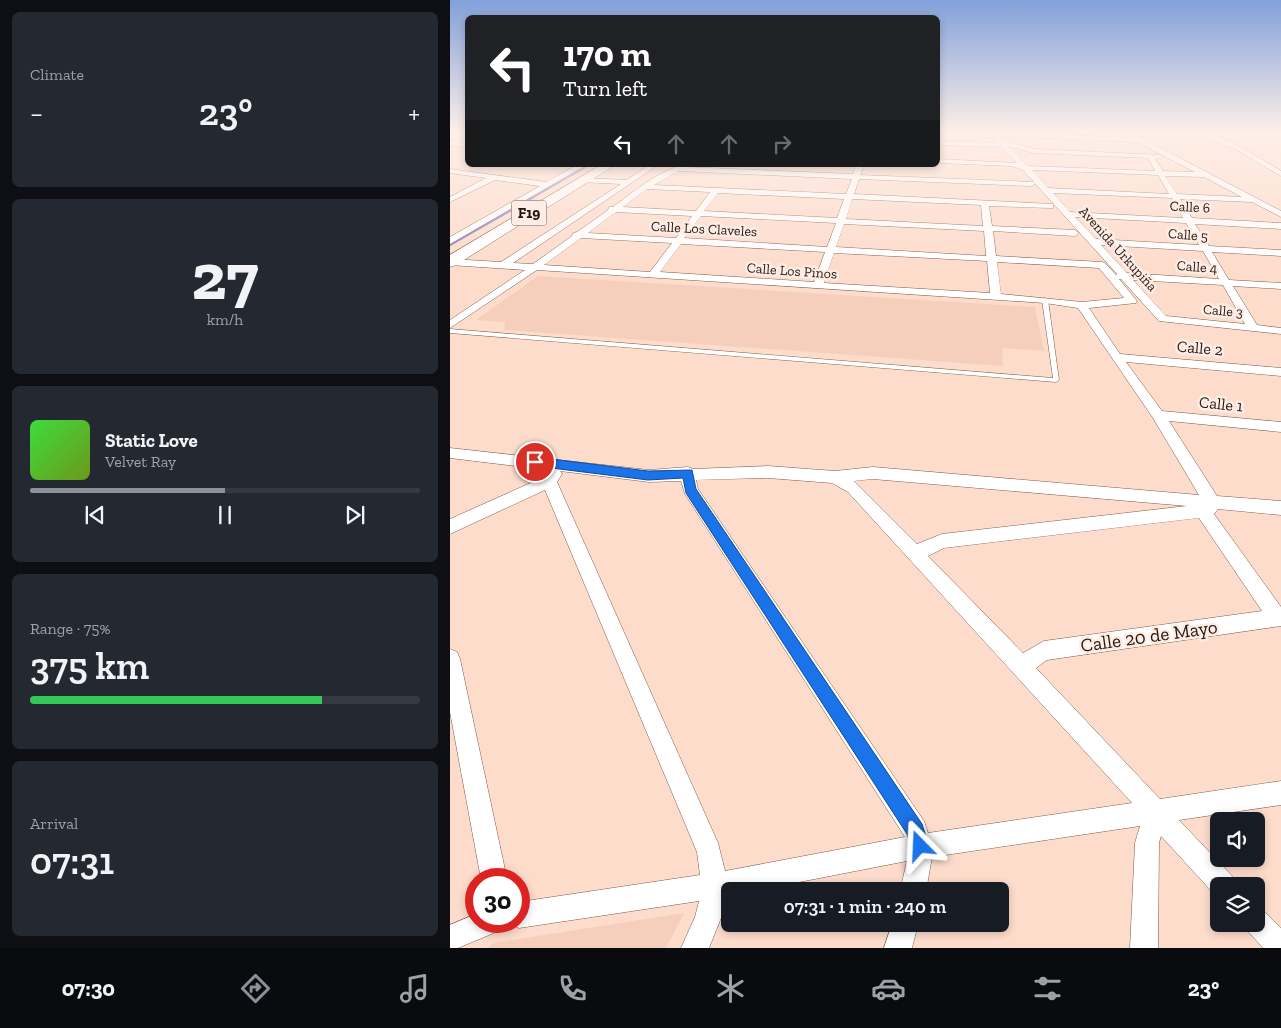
<!DOCTYPE html>
<meta charset="utf-8">
<style>
body{margin:0;font-family:"Zilla Slab",serif;background:#242831;color:#f1f3f6;height:100vh;display:flex;flex-direction:column;font-size:19px;white-space:nowrap}
*{box-sizing:border-box;margin:0}
p{font-size:16px;color:#9ea1a6}
.icon{flex:none;width:28px;height:28px;fill:none;stroke:currentColor;stroke-width:2;stroke-linecap:round;stroke-linejoin:round}
.map{position:relative;flex:1;overflow:hidden}
.side{display:flex;flex-direction:column;gap:12px;padding:12px;background:#0d0f14;width:450px}
.side>*{flex:none}
.top-card{position:absolute;left:15px;top:15px;width:475px;height:152px;border-radius:8px;box-shadow:0 2px 8px #0003;background:#202124;color:#fff;overflow:hidden}
.fabs{position:absolute;left:760px;top:812px;display:grid;gap:10px}
.fabs a{display:grid;place-items:center;width:55px;height:55px;border-radius:8px;background:#171b24;box-shadow:0 2px 8px #0003;font-size:25px}
.speed{position:absolute;left:15px;top:868px;display:flex;gap:10px;font-size:25px;font-weight:700;text-align:center}
.speed>*{display:grid;place-content:center;width:65px;height:65px;border-radius:50%;background:#171b24;box-shadow:0 2px 8px #0003;line-height:1}
.speed .limit{border:8px solid #d22;background:#fff;color:#111}
.pin{position:absolute;display:grid;place-items:center;width:42px;height:42px;color:#fff;margin:-21px;border:2px solid #fff;border-radius:50%;box-shadow:0 1px 5px #0007}
.me{position:absolute;width:55px;margin:-28px;rotate:339deg;stroke-linejoin:round;filter:drop-shadow(0 0 4px #0008)}
.turn{display:flex;align-items:center;gap:18px;height:105px;padding:0 15px;font-size:22px}
.turn .icon{width:65px;height:65px;stroke-width:2.5}
.turn b{display:block;font-size:35px;line-height:42px}
.lanes{display:flex;align-items:center;height:48px;padding:0 15px;background:#0003;justify-content:center;gap:25px;direction:ltr}
.lanes .off{opacity:.35}
.big{font-size:38px;font-weight:600;line-height:1.1}
.side .tile{flex:1;display:flex;flex-direction:column;justify-content:center;gap:8px;min-width:0;padding:0 18px;border-radius:8px;background:#242831}
.side .dial{align-items:center;gap:0}
.dial b{font-size:65px;line-height:1}
.song{display:flex;align-items:center;gap:15px}
.cover{width:60px;height:60px;border-radius:8px;background:linear-gradient(135deg,hsl(120 70% 55%),hsl(80 70% 35%))}
.played{height:5px;border-radius:2px;background:linear-gradient(90deg,#8c9099 50%,#363941 50%)}
.keys{display:flex;justify-content:space-around;direction:ltr}
.heat{display:flex;justify-content:space-between;align-items:center;font-size:28px;direction:ltr}
.charge{height:8px;border-radius:4px;background:linear-gradient(90deg,#34c759 75%,#363941 0)}
.trip{position:absolute;left:271px;top:882px;width:288px;height:50px;border-radius:8px;background:#171b24;box-shadow:0 2px 8px #0003;font-weight:600;line-height:50px;text-align:center}
.menu{display:flex;height:80px;justify-content:space-around;align-items:center;background:#090b0e;color:#9ea1a6}
.menu .icon{width:35px;height:35px}
.menu .current{color:#8c9099}
.menu b{font-size:22px;color:#f1f3f6}
main{display:flex;flex:1;min-height:0}
.map>svg:first-child{display:block}
</style>
<main>
<section class="side">
<div class="tile"><p>Climate</p>
<div class="heat"><a>−</a><b class="big">23°</b><a>+</a></div>
</div>
<div class="tile dial"><b>27</b><p>km/h</p></div>
<div class="tile">
<div class="song"><i class="cover"></i><div><b>Static Love</b><p>Velvet Ray</p></div></div>
<div class="played"></div>
<div class="keys"><svg class="icon" aria-label="previous" viewBox="0 0 24 24"><path d="M18 5L8 12l10 7zM5 5v14"/></svg><svg class="icon" aria-label="pause" viewBox="0 0 24 24"><path d="M8 5v14M16 5v14"/></svg><svg class="icon" aria-label="next" viewBox="0 0 24 24"><path d="M6 5l10 7-10 7zM19 5v14"/></svg></div>
</div>
<div class="tile"><p>Range · 75%</p><b class="big">375 km</b><div class="charge"></div></div>
<div class="tile"><p>Arrival</p><b class="big">07:31</b></div>
</section>
<div class="map">
<svg width="831" height="948" viewBox="0 0 831 948">
<rect width="100%" height="100%" fill="#fddccc"/>
<!-- built -->
<g fill="#f5cfbc">
<path d="M88,276L585,307L594,351L552,348L553,366L54,330L55,322L26,320Z"/>
<path d="M234,913L216,948H38L43,943Z"/>
</g>
<g fill="none" stroke-linecap="round" stroke-linejoin="round">
<!-- stream-far1 -->
<path stroke="#8a82c5" stroke-width="2" d="M80,199L139,165"/>
<!-- stream -->
<path stroke="#8a82c5" stroke-width="2.5" d="M0,245L82,198"/>
<defs>
<path id="service" d="M595,298L598,300L609,380L606,382L0,333V329L603,378L592,300Z"/>
<g id="minor">
<path d="M0,131H6L0,134Z"/>
<path d="M539,131L680,138L671,131H678L831,211V217L802,202L730,199L742,218L831,223V229L745,224L759,246L831,250V256L762,252L779,280L831,283V289L783,286L807,325L831,328V334L709,321L671,279H669L687,301L686,303L639,308L670,354L831,368V376L676,362L712,411L831,422V432L719,421L767,496L831,501V515L768,509L764,514L831,607V626L597,660L586,668L710,799L831,781V805L729,820L783,877L787,886H769V897L765,895L711,836L709,843L708,948H680L685,843L690,826L482,857L476,891H450L457,861L303,891H280V896L276,897L271,918L259,948H231L245,917L249,901L69,928L60,924L58,921H69V902L250,875L247,852L95,490L0,534V519L94,477L99,470L0,458V448L199,470L238,467L243,469L318,466L385,471L423,467L749,495L703,418L628,308L595,303L87,270L0,328V320L75,270L0,265V259L51,262L171,184L131,182V178H134L177,180L199,165H208L63,263L83,264L122,236L123,233L127,232L158,210L159,207H163C182,193 215,165 239,165L236,167L403,174L406,165H414L410,175L584,182L585,184L581,186L409,179L404,194L603,204V208H600L539,206L542,226L625,230L629,233L625,236L543,231L546,256L652,262L655,263L666,275L667,274L573,170L562,166L488,163V159L567,163L549,145L546,147L488,145V141L548,143ZM549,136L687,142L745,172L713,171L705,159L712,158V156L710,155L584,149L552,140ZM557,146L584,153L698,158L705,171L578,166ZM582,170L708,175L719,194L598,188ZM229,171L402,179L396,194L204,185ZM715,176L754,177L792,197L727,194ZM197,189L260,192L246,211L173,207ZM268,193L394,199L387,218L254,211ZM603,193L722,198L733,218L620,212ZM402,199L531,205L533,226L396,219ZM166,212L242,216L226,238L138,233ZM251,216L386,223L377,247L234,238ZM625,217L736,223L749,245L646,239ZM394,224L534,231L536,256L386,247ZM131,238L222,243L200,272L94,265ZM231,244L375,252L364,282L210,272ZM651,245L753,251L769,279L677,273ZM384,253L537,261L540,293L374,283ZM547,262L649,268L674,298L632,302L551,294ZM683,280L773,285L795,324L716,316ZM110,471L199,482L231,481L235,494L455,837L275,871L268,843L107,482L112,474ZM318,478L382,483L398,492L682,803L478,833L474,821L248,489L246,480ZM423,479L737,506L492,534L467,544L404,481ZM749,518L812,611L594,641L573,653L478,556L494,548Z"/>
<path d="M741,131C766,130 809,158 831,171V176L789,151Z"/>
<path d="M0,141L18,144V148L0,145Z"/>
<path d="M127,165H136L0,244V237L90,186L45,180L0,202V197L36,178L0,173V169L96,182Z"/>
<path d="M0,649L7,652L10,659L57,879H31L0,712Z"/>
<path d="M806,908L815,912L831,928V948H813L797,930L794,924H806Z"/>
<path d="M26,914V921H55L51,930L8,948H0V925Z"/>
<path d="M442,924H468L462,948H434Z"/>
</g>
<path id="trunk" d="M151,165H165L6,265L0,267V255Z"/>
</defs>
<!-- service casing -->
<use href="#service" stroke="#7d5b49" stroke-width="1"/>
<!-- minor casing -->
<use href="#minor" stroke="#7d5b49" stroke-width="1"/>
<!-- trunk casing -->
<use href="#trunk" stroke="#7d5b49" stroke-width="1"/>
<!-- service -->
<use href="#service" fill="#fff" fill-rule="evenodd"/>
<!-- minor -->
<use href="#minor" fill="#fff" fill-rule="evenodd"/>
<!-- trunk -->
<use href="#trunk" fill="#fff" fill-rule="evenodd"/>
</g>
<!-- sky -->
<linearGradient id="sky" x2="0" y2="1"><stop stop-color="#82a0da"/><stop offset="0.5" stop-color="#feefe8"/><stop offset="1" stop-color="#feefe8" stop-opacity="0"/></linearGradient>
<rect width="831" height="264" fill="url(#sky)"/>
<!-- route -->
<path fill="#1a73e8" stroke="#114b97" d="M85,457L198,471L242,470L246,489L472,824L479,846L477,853L470,856L463,853L457,834L236,493L233,478L198,480L85,466L79,462Z"/>
<g text-anchor="middle" dominant-baseline="central" stroke-width="5" stroke-linejoin="round" paint-order="stroke">
<!-- far-street labels -->
<g font-size="14" fill="#251710" stroke="#feede5">
<text transform="translate(740 207) rotate(3)">Calle 6</text>
<text transform="translate(254 229) rotate(3)">Calle Los Claveles</text>
<text transform="translate(738 235) rotate(4)">Calle 5</text>
<text transform="translate(668 249) rotate(48)">Avenida Urkupiña</text>
<text transform="translate(747 267) rotate(4)">Calle 4</text>
<text transform="translate(342 271) rotate(4)">Calle Los Pinos</text>
<text transform="translate(773 311) rotate(5)">Calle 3</text>
</g>
<!-- shield labels -->
<rect fill="#feede5" stroke="#665750" stroke-width="1" x="61.5" y="200.5" width="35" height="25" rx="4"/>
<g font-size="15" font-weight="bold" fill="#251710">
<text x="79" y="213">F19</text>
</g>
<!-- street labels -->
<g font-size="16" fill="#251710" stroke="#feede5">
<text transform="translate(750 348) rotate(5)">Calle 2</text>
<text transform="translate(771 404) rotate(6)">Calle 1</text>
</g>
<!-- near-street labels -->
<g font-size="19" fill="#251710" stroke="#feede5">
<text transform="translate(699 636) rotate(-8)">Calle 20 de Mayo</text>
</g>
</g>
</svg>
<div class="fabs">
<a><svg class="icon" aria-label="sound" viewBox="0 0 24 24"><path d="M4 9h4l5-4v14l-5-4H4zM17 9q2 3 0 6"/></svg></a>
<a><svg class="icon" aria-label="layers" viewBox="0 0 24 24"><path d="M12 4l9 5-9 5-9-5zM3 14l9 5 9-5"/></svg></a>
</div>
<div class="speed"><div class="limit">30</div></div>
<div class="pin" style="left:85px;top:462px;background:#d93025"><svg class="icon" aria-label="arrive" viewBox="0 0 24 24"><path d="M6 21V4h12l-3 4 3 4H6"/></svg></div>
<svg class="me" style="left:470px;top:846px" viewBox="-20 -20 40 40"><path d="M0-17L14 15 0 8-14 15z" fill="#1a73e8" stroke="#fff" stroke-width="4"/></svg>
<div class="trip">07:31 · 1 min · 240 m</div>
<div class="top-card">
<div class="turn"><svg class="icon" aria-label="left" viewBox="0 0 24 24"><path d="M17 20v-9H6M10 6l-5 5 5 5"/></svg><div><b>170 m</b>Turn left</div></div>
<div class="lanes"><svg class="icon" aria-label="left" viewBox="0 0 24 24"><path d="M17 20v-9H6M10 6l-5 5 5 5"/></svg><svg class="icon off" aria-label="ahead" viewBox="0 0 24 24"><path d="M12 20V5M6 11l6-6 6 6"/></svg><svg class="icon off" aria-label="ahead" viewBox="0 0 24 24"><path d="M12 20V5M6 11l6-6 6 6"/></svg><svg class="icon off" aria-label="right" viewBox="0 0 24 24"><path d="M7 20v-9h11M14 6l5 5-5 5"/></svg></div>
</div>
</div>
</main>
<nav class="menu">
<b>07:30</b>
<svg class="icon current" aria-label="directions" viewBox="0 0 24 24"><path d="M12 3l9 9-9 9-9-9zM9 14v-3h6M13 9l2 2-2 2"/></svg>
<svg class="icon" aria-label="music" viewBox="0 0 24 24"><path d="M9 18V5l10-2v13"/><circle cx="6" cy="18" r="3"/><circle cx="16" cy="16" r="3"/></svg>
<svg class="icon" aria-label="phone" viewBox="0 0 24 24"><path d="M5 4h4l2 5-3 2q2 4 5 5l2-3 5 2v4C11 20 4 13 5 4z"/></svg>
<svg class="icon" aria-label="climate" viewBox="0 0 24 24"><path d="M12 3v18M4 7l16 10M4 17L20 7"/></svg>
<svg class="icon" aria-label="car" viewBox="0 0 24 24"><path d="M5 17H2v-5l4-1 3-4h7l3 4 3 1v5h-3M9 17h6M6 11h13"/><circle cx="7" cy="17" r="2"/><circle cx="17" cy="17" r="2"/></svg>
<svg class="icon" aria-label="filters" viewBox="0 0 24 24"><path d="M4 7h16M4 17h16"/><circle cx="9" cy="7" r="2"/><circle cx="15" cy="17" r="2"/></svg>
<b>23°</b>
</nav>
